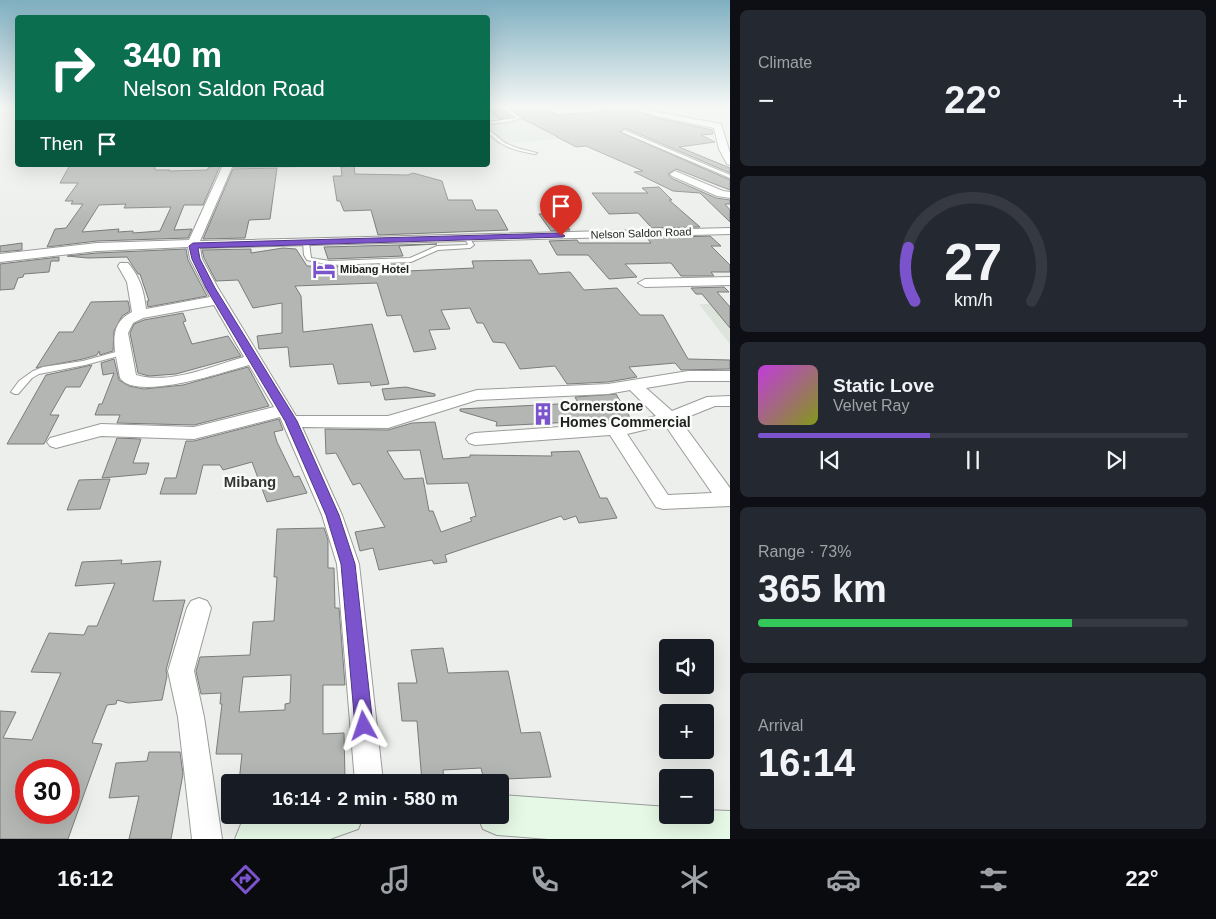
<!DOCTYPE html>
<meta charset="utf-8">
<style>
body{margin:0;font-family:Helvetica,sans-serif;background:#242831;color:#f1f3f6;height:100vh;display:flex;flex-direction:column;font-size:19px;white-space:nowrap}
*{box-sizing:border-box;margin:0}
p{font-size:16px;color:#9ea1a6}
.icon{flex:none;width:28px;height:28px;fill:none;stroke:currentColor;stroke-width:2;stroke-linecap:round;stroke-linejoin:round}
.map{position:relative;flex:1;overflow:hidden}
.sheet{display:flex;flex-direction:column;gap:10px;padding:10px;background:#0d0f14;width:486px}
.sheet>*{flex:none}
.banner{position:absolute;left:15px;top:15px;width:475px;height:152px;border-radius:5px;box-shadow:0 5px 20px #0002;background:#0b6e4f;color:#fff;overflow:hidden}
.tools{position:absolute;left:659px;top:639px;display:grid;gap:10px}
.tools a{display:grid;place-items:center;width:55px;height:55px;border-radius:5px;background:#171b24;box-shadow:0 5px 20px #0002;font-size:25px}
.speed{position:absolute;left:15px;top:759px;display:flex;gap:10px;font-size:25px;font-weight:700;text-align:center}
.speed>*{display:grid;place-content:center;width:65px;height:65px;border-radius:50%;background:#171b24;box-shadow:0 5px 20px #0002;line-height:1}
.speed .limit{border:8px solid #d22;background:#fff;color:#111}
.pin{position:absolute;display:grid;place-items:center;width:42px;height:42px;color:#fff;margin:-51px -21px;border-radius:50% 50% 50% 0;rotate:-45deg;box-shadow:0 0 5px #0007}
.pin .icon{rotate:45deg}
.me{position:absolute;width:55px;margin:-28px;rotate:355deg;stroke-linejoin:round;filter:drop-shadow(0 0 4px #0008)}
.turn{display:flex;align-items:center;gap:18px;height:105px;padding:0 25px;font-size:22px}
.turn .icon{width:65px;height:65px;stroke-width:2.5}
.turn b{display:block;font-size:35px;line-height:42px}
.then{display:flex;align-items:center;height:48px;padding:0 25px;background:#0003;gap:10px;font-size:19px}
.big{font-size:38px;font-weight:700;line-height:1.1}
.sheet .card{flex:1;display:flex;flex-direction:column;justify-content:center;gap:8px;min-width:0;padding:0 18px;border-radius:8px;background:#242831}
.sheet .dial{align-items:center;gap:0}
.dial svg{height:130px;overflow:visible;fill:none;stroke:#363941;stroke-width:7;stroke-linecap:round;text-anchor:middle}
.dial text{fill:#f1f3f6;stroke:none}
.song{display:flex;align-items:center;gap:15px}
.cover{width:60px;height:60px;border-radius:8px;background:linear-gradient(135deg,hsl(290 70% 55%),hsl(70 70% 35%))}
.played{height:5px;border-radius:2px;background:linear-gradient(90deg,#7b53cc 40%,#363941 40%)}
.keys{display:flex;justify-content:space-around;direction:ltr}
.heat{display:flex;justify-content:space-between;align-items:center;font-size:28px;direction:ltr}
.charge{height:8px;border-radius:4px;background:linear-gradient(90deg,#34c759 73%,#363941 0)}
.trip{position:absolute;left:221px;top:774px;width:288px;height:50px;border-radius:5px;background:#171b24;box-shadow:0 5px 20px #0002;font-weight:700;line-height:50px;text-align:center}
.menu{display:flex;height:80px;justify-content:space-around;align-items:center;background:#090b0e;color:#9ea1a6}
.menu .icon{width:35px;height:35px}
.menu .current{color:#7b53cc}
.menu b{font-size:22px;color:#f1f3f6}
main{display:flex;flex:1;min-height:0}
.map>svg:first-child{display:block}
</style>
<main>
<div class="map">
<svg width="730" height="839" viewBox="0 0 730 839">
<rect width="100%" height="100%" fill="#ecefec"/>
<!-- built -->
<g fill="#dce4dc">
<path d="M488,106H515L560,139L498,144L488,137Z"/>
<path d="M699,304H730V344Z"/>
</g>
<!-- building -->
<g fill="#b3b6b3" stroke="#7a7d7a" fill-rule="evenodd">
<path d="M488,106H499L511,117L499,119L488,109Z"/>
<path d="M508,106H534L559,115L609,111L597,106H624L656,118L712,130L713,134L701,135L715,142L679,147L730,168V173L625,128L620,132L730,180V190L676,169L668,174L671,178L716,198L730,200V204H725L730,210V222L700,193L673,191L634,172L643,171L586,146L576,147L557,137H558L523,119Z"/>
<path d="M70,165H155V170H170L169,171L207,170L209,167L220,166L203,205H184L174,230L192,229L188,238L97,241L47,247L55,229L66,228L83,204H71L73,201H65L78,183H60ZM126,204L124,208L171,207L160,231L133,233V231L118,232L119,229L82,232L99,205Z"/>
<path d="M354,166L355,174L408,175L413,173L442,181L448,200H472L476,210H497L508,230L378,235L371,210L344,211L340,201H337L333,176H342L341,167Z"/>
<path d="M277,168L270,219L249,220L245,238L203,239L233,169Z"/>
<path d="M659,187L672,200H669L700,227L652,228L638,213L609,214L592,193H648L642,188Z"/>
<path d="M558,213L566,224L570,230L551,231L539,214Z"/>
<path d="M710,236L721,246H711L730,265V272H711L714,276H681L671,263L625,264L637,277L609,279L588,255H557L549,241L577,240L579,243H651L647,238Z"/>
<path d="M22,243V250L0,252V246Z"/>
<path d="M437,244L399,246L403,256L330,259H328L324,247Z"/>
<path d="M283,248L296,249L307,266L330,267L405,264L407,271L474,268L472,261L531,260L539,274L570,272L584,290L617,288L640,315H663L688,359L730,360V369L681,370L675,363L629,367L637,377L608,382L567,384L555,366L520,369L505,343L493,342L483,323H477L470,308L441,310L450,329L429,330L436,349L414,352L401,315L387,316L377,283L295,286L301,296L303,332L372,324L389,384L371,386L370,382L338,384L333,364L290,367L288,347L259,349L257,336L282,333V303L253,308L238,280L216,281L204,258L202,250L251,249V253Z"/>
<path d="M186,249L188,260L207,296L148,307L147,301H149L140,274H138L127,257L88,258L67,256L97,253Z"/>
<path d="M59,257V261H51L49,272L24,274L23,277L18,278L14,289L0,290V264Z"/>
<path d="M724,287L729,292H717L730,307V328L702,294H696L691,288Z"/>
<path d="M128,301L130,311L122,316L114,331L113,351L100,355L99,351L97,355L83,359L36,368L59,332H73L91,302Z"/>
<path d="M183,313L186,321L183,322L192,344L228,336L241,356L176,374L149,376L138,373L130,333L134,324L144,320Z"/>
<path d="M114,359L119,380L129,386L144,389L183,385L248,367L269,406L194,425L117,423L120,415H95L99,404H102L114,373L103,375L101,363Z"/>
<path d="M92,365L80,387H66L50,415H59L44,444H7L46,375Z"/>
<path d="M406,387L435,394V396L385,400L382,389Z"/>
<path d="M616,394L631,419L496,426L497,422L460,411V409L578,403L575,397Z"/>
<path d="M279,419L283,430L274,432L277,442L294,477L299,476L307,493L267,502L252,462L223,470L220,465H203L196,494H160L165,478H176L186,441H194Z"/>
<path d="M435,422L443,459L470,457V455L552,456L551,452L579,451L600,498H607L617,518L579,523L576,516L564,520L561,516L445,555L447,562L434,564L432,560L379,570L373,548L360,551L355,532L385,527L360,483L353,485L336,453L326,454L325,429L388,430L412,423ZM420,450L427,484L468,483L476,516L470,518L472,521L441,532L433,511H429L423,478L404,479L387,451Z"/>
<path d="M117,438L141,439L133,463H149L146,474L102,478Z"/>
<path d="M110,479L100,509L67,510L79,480Z"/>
<path d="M324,528L328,540V568H334L335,608H339L345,685H323V734L344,733L345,779L239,782L242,754H216L222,704H220L221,693L201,694L196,671L200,657L250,655L253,622L274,621L277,577H274L277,529ZM291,675L290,703L285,704V710L239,712L243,677Z"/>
<path d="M122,560L121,564L161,561L153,601L185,600L166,670L167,676L162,700L128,703L117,700L116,704L107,705L92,743L102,744L68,839H0V711L16,712L3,738L32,740L61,673L31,672L49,633L84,635L88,626H97L115,583L75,586L82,562ZM26,770H69V812H26Z"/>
<path d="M443,648L448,673L508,671L521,733L540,732L551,777L484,780L481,768L443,770L444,782H422L417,721H402L398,683H417L411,650Z"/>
<path d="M149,752H180L183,774L171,839H129L139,796L109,798L116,763L147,761Z"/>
</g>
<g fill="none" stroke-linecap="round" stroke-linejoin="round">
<defs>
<g id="lane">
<path d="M501,106H505L521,118L509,122L488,124V122L516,118Z"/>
<path d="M488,129L505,143L517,148L537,153L535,154C517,151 500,147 488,132Z"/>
<path d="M624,130L730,175V178L622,132Z"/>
<path d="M226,165H305L303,166L228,167H226Z"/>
<path d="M467,236L469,237L474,245L470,248L438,250L411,262L330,265L307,260L304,255L303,242L306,240L309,242L311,258L330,261L410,258L437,246L467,245L468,244L464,238Z"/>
<path d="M123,350H126L127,352L126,354L85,365L39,374L32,378L18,394H15L11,392L19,381L33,371L43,367L83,361Z"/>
</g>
<g id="street">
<path d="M626,106H637L657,112L721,124L730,153V165L727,164L719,149L714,128L656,116Z"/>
<path d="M223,165H233L200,241L730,228V234L200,248L202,259L218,288L296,416H388L477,390L608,384L688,371H730V381H688L646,388L672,411L707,397L730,396V406H715L680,420L730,488V506L663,509L656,507L610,435L475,445L469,443L466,439L469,435L475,433L630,422L656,416L630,390L608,394L477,400L388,428L302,427L342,515L359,564L383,782H355L337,564L322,515L280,417L194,439L101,436L56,448L50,446L47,442L50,438L101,424L194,427L274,407L249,365C226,371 137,402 120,378C116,353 105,325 132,312L127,282L118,266L120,263H128C140,277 144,291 146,309L210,297L190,259L188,247L97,251L0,262V254L97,243L189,240ZM214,305L244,357C212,366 170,385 136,375L128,333L133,323L143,318ZM665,425L712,493L668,495L627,434Z"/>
<path d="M675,171L723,191L730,192V198L717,196L672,176L670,174Z"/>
<path d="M730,277V285L645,287L638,283L645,279Z"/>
<path d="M199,598L207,601L211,608L194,671L204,717L222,839H192L178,717L168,671L187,608L191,601Z"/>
</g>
<g id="secondary">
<path d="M500,795L668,807V815H705V810L730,811V839H548L497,835L483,829L477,815H500Z"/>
<path d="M268,815H364L358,829L330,839H235L241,824Z"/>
</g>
</defs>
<!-- lane casing -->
<use href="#lane" stroke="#9a9c99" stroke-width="2"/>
<!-- street casing -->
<use href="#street" stroke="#9a9c99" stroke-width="2"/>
<!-- secondary casing -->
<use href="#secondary" stroke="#9a9c99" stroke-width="2"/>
<!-- lane -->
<use href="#lane" fill="#fff" fill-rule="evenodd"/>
<!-- street -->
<use href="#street" fill="#fff" fill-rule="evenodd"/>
<!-- secondary -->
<use href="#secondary" fill="#e6f8e6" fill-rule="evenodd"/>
</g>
<!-- sky -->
<linearGradient id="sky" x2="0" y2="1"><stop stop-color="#7fafc0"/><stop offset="0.48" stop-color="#f6f8f6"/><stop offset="1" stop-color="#f6f8f6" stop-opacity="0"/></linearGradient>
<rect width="730" height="223" fill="url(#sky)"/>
<!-- route -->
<path fill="#7b53cc" stroke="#503685" d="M561,233L565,236L563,237L198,248L200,259L215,288L297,421L339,515L355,564L373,726L370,732L364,735L358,732L355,726L341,564L326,515L285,421L206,288L192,259L189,246L193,243Z"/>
<!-- icons -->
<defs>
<symbol id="hotel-bare" viewBox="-9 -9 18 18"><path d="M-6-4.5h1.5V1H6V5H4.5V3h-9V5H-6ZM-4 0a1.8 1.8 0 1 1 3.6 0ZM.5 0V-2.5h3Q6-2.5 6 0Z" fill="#7b53cc" stroke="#fafcfa" stroke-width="2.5" paint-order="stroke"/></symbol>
<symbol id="building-bare" viewBox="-9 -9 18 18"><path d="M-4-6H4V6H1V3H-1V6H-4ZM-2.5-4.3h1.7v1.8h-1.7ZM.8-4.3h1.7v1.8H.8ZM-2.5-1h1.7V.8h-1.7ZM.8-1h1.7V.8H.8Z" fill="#7b53cc" stroke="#fafcfa" stroke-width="2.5" paint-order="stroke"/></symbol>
</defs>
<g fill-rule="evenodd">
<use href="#hotel-bare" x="308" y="253" width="32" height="32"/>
<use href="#building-bare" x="527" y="398" width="32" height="32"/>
</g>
<g text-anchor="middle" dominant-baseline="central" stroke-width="5" stroke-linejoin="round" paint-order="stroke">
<!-- far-street labels -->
<g font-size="11" fill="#1d1e1d" stroke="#fafcfa">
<text transform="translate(641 233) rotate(-2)">Nelson Saldon Road</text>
</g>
<!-- far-poi labels -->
<g font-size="11" font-weight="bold" fill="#1d1e1d" stroke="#fafcfa" text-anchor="start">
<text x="340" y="269">Mibang Hotel</text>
</g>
<!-- poi labels -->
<g font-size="14" font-weight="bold" fill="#1d1e1d" stroke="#fafcfa" text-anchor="start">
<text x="560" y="406">Cornerstone<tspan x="560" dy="16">Homes Commercial</tspan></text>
</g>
<!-- neighbourhood labels -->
<g font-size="15" font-weight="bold" fill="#343634" stroke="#fafcfa">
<text x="250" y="481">Mibang</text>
</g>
</g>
</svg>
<div class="tools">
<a><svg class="icon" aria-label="sound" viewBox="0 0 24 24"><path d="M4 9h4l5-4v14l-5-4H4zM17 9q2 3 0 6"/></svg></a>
<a>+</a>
<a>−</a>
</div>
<div class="speed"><div class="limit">30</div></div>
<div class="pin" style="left:561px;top:236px;background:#d93025"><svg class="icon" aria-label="arrive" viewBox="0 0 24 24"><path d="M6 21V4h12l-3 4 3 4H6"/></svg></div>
<svg class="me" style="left:364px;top:726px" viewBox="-20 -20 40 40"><path d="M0-17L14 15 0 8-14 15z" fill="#7b53cc" stroke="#fff" stroke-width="4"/></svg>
<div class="trip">16:14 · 2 min · 580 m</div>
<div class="banner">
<div class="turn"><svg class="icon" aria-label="right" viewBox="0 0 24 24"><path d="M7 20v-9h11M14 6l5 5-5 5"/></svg><div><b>340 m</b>Nelson Saldon Road</div></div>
<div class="then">Then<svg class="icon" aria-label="arrive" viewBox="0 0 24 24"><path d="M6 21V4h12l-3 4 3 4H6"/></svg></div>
</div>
</div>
<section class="sheet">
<div class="card"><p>Climate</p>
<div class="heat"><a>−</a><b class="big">22°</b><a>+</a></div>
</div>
<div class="card dial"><svg viewBox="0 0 100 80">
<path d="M14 69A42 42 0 1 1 86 69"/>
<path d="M14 69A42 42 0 0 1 10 36" stroke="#7b53cc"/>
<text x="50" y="56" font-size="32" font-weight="700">27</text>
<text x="50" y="72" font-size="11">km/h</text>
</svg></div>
<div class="card">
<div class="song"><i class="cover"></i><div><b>Static Love</b><p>Velvet Ray</p></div></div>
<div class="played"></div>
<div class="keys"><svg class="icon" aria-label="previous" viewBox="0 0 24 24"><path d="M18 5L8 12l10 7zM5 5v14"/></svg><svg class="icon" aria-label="pause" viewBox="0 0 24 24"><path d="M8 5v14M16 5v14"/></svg><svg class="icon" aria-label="next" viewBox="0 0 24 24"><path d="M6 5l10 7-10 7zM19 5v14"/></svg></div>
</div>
<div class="card"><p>Range · 73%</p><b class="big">365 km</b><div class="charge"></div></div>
<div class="card"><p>Arrival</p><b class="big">16:14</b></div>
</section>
</main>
<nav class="menu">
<b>16:12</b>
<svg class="icon current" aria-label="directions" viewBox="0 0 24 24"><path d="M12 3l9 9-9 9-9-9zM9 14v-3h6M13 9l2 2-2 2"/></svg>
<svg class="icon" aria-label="music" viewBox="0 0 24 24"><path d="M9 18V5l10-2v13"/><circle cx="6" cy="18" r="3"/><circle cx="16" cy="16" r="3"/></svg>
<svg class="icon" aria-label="phone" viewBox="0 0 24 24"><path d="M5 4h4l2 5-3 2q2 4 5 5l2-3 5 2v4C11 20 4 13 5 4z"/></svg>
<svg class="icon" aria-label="climate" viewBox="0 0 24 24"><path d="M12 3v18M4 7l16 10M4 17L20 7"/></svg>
<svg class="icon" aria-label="car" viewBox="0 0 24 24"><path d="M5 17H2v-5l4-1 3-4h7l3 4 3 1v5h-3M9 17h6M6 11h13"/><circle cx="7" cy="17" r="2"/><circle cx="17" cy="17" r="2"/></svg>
<svg class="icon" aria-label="filters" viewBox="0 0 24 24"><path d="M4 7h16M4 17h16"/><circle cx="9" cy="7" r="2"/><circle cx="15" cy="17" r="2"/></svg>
<b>22°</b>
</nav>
